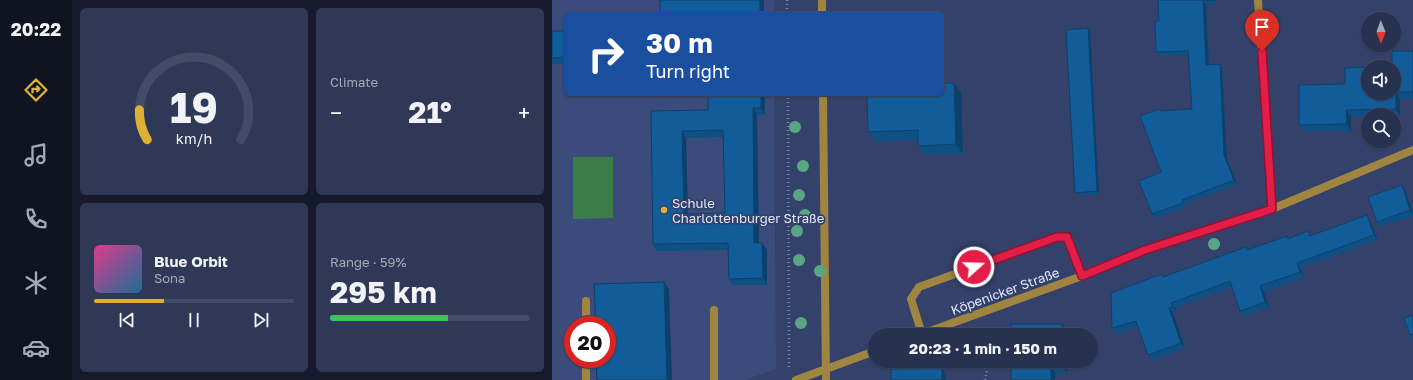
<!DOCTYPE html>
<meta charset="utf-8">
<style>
body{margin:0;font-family:"Golos Text",sans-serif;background:#2f3957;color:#f1f3f6;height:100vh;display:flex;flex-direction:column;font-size:15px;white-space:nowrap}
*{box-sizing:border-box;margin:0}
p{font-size:13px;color:#a4a9b7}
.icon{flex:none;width:22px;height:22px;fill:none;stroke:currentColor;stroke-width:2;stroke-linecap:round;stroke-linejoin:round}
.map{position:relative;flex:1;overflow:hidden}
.side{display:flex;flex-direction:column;gap:8px;padding:8px;background:#151b2c;width:480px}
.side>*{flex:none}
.guide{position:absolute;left:12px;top:12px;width:380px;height:84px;border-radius:6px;box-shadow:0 1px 3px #0004,0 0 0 1px #434c67;background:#1a4fa0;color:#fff;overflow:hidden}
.needle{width:26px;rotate:179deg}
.controls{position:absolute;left:809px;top:12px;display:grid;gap:8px}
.controls a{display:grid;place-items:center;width:40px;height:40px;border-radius:50%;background:#273150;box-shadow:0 1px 3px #0004,0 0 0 1px #434c67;font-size:20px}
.speed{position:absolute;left:12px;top:316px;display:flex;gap:8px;font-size:20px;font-weight:700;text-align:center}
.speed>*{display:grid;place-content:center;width:52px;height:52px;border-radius:50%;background:#273150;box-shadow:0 1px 3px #0004,0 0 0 1px #434c67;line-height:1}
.speed .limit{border:6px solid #d22;background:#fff;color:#111}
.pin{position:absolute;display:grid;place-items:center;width:34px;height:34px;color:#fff;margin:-41px -17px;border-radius:50% 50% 50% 0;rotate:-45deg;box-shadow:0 0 4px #0007}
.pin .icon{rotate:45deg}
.me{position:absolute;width:44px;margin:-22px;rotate:70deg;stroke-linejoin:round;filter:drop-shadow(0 0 3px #0008)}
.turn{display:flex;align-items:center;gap:14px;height:84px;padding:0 16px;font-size:18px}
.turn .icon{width:52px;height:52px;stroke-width:2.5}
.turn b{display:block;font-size:28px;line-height:34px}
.big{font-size:30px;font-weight:700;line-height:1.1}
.side .card{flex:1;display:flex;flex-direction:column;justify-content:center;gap:6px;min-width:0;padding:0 14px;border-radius:6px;background:#2f3957}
.side .dial{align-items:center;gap:0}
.dial svg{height:104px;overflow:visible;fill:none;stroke:#434c67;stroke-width:7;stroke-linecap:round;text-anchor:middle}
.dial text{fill:#f1f3f6;stroke:none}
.song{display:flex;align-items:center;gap:12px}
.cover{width:48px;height:48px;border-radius:6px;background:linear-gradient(135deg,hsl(330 70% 55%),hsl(200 70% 35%))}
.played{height:4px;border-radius:2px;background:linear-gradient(90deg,#ddb233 35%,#434c67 35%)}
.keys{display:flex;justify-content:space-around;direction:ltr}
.heat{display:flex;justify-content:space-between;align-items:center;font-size:22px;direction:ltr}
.charge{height:6px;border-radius:3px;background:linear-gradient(90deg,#34c759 59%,#434c67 0)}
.side .tiles{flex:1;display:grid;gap:8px;grid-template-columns:repeat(2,1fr)}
.trip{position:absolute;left:316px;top:328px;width:230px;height:40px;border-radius:20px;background:#273150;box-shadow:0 1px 3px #0004,0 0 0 1px #434c67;font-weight:700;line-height:40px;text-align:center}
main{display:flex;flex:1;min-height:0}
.menu{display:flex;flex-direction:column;width:72px;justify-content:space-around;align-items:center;background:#101420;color:#a4a9b7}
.menu .icon{width:28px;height:28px}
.menu .current{color:#ddb233}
.menu b{font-size:18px;color:#f1f3f6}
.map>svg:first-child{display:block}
</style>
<main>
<nav class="menu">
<b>20:22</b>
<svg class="icon current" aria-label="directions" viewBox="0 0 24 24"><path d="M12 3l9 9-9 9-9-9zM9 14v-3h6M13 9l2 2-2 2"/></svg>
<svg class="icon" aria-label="music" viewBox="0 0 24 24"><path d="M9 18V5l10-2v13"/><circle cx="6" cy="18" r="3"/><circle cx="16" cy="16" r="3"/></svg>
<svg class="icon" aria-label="phone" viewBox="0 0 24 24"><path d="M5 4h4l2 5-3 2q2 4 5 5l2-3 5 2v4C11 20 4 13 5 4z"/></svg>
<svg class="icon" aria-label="climate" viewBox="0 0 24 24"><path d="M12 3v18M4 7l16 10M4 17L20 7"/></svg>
<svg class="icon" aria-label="car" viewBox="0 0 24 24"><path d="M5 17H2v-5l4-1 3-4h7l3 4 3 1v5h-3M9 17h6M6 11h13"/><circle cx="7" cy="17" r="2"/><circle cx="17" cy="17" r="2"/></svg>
</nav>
<section class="side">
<div class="tiles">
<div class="card dial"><svg viewBox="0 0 100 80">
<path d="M14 69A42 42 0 1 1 86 69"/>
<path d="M14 69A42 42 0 0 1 8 46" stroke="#ddb233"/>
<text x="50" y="56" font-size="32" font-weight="700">19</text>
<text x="50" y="72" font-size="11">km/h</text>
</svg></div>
<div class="card"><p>Climate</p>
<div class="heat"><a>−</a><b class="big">21°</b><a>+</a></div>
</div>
<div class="card">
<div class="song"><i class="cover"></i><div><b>Blue Orbit</b><p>Sona</p></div></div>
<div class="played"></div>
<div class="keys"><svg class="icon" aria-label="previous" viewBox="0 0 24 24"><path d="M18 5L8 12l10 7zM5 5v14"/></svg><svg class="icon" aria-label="pause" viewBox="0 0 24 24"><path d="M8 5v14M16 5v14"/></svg><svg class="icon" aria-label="next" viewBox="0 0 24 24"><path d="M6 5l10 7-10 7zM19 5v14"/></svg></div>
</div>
<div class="card"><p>Range · 59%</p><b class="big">295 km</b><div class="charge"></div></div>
</div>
</section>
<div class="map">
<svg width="861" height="380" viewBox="0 0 861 380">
<rect width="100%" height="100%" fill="#34416b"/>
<!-- built -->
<path fill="#3b4b7b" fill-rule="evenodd" d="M0,0H222V14H14V94H222L224,369L193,380H0ZM21,325H55V359H21Z"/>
<!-- green -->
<path fill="#3c7e4a" d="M21,157H61V218L21,219Z"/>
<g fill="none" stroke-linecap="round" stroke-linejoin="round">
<!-- path -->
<g stroke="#747fa1" stroke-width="2.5" stroke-dasharray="1 3" stroke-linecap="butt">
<path d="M235,0V14"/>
<path d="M236,94L237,367"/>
<path d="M433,380L437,361"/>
</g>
<!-- service -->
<g stroke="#9f8540" stroke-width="8">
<path d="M34,301V325"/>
<path d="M162,310V380"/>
<path d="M370,334L359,299L367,287L505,237H515L530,276"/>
<path d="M34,359V380"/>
</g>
<!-- minor -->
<g stroke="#9f8540" stroke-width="8">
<path d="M270,0V14"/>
<path d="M706,0L720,209"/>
<path d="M271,94L274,380"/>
<path d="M367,335L530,276L593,250L720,209L861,150"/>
<path d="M244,380L323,351"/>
</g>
</g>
<!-- trees -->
<g fill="#59a682">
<circle cx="243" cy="127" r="6"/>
<circle cx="251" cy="166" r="6"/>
<circle cx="247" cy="195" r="6"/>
<circle cx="253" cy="215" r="6"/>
<circle cx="245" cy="231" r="6"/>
<circle cx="662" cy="244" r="6"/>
<circle cx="247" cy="260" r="6"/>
<circle cx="268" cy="271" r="6"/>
<circle cx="249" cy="323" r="6"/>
</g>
<!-- wall -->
<g fill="#0f5084" fill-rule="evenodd">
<path d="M606,0H663L664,4L654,5L657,65L670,68L675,159L685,184L633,204L634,207L603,218L600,214L609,172L608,111L640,109L637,55L607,56L604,52L607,21Z"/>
<rect x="0" y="31" width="14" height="33"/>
<path d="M538,31L547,194L525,195L523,193Z"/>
<path d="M861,51V99H848V116H842V115H816V116H799V131H752L747,125L816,93Z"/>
<path d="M409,93L411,154L373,155L366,146V140L323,142L316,132Z"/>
<path d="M213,94V115H205L207,243H210L215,250V285H181L177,279L176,250L105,251L101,244L99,111L156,110ZM171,137L173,213L136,214L134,138Z"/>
<path d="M850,185L853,190L861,213V216L828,227L825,222Z"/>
<path d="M818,221L826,240L748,268L752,277L712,292L717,307L692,316L688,311L680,287L623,308L625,313H621L633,348L600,361L596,355L586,327L564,334L560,328L610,274L612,277L735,236L737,238L756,231L760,236Z"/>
<path d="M861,315V338H860L858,335Z"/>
<path d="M459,361H515V373H503Z"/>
</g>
<!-- shaded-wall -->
<g fill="#0d416b">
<rect x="208" y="0" width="4" height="14"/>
<path d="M661,0H663L664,4Z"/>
<path d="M651,1L654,5L657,69L654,65Z"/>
<path d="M536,28L538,31L547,194L545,191Z"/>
<path d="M668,64L670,68L675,159L685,184L682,180L672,155Z"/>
<path d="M402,83L409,93L411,154L404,144Z"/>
<path d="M844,92L848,99V116L844,109Z"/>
<path d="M209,94H213V115L209,108Z"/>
<path d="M201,108L205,115L207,250L202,243Z"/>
<path d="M794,110L799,116V131L795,124Z"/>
<path d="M130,131L134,138L136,221L132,214Z"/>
<path d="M850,185L853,190L861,214L858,210Z"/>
<path d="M815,215L818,221L826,240L822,235Z"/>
<path d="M210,243L215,250V285L211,278Z"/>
<path d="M745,263L748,268L752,277L748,272Z"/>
<path d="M112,282L117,289L120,380H115Z"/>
<path d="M708,286L712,292L717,307L713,302Z"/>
<path d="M619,303L623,308L625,313L621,307Z"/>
<path d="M617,308L621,313L633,348L629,343Z"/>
<path d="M510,324L515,330V335H510Z"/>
<path d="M510,361H515V373L510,366Z"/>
<path d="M499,366L503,373V380H499Z"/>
<path d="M390,368L394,375V380H390Z"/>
</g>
<!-- building -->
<g fill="#125d99" stroke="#0d416b" fill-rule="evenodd">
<rect x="108" y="0" width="100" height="14"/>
<path d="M606,0H661L651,1L654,65L668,64L672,155L682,180L630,200L631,203L600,214L587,181L609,172L588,116L607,109L608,111L640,109L636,51L604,52L603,21H607Z"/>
<path d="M536,28L545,191L523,193L514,30Z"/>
<path d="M0,31H14V57L0,58Z"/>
<path d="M840,51H861V92H844V109L794,110L795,124L747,125V85L793,84V68L816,67V93H842V67H840Z"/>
<path d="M390,83H402L404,144L366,146V130L316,132L315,94H390Z"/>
<path d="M156,94H209V108H201L202,243H210L211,278L177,279L176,243L101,244L99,111L156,110ZM171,130L173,213L132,214L130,131Z"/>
<path d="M850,185L858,210L825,222L816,197Z"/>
<path d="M815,215L822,235L745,263L748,272L708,286L713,302L688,311L678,281L619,303L621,307L617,308L629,343L596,355L584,321L560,328L559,293L610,274L611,277L694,247L695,250L735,236L736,239L756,231L758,236Z"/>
<path d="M112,282L115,380H45L44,359H55V325H44L42,284Z"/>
<path d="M861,315V334L858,335L852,318Z"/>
<rect x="459" y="324" width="51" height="11"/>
<path d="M459,361H510V366H499V380H459Z"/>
<path d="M390,368V380H339V369Z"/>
</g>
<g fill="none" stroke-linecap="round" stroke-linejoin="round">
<defs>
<path id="route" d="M422,267L505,237H515L530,276L593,250L720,209L710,51"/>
</defs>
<!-- route casing -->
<use href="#route" stroke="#92132f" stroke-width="10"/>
<!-- route -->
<use href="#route" stroke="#e11d48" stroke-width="7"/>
</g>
<!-- markers -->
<circle fill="#ddb233" stroke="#34416b" stroke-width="1.5" cx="112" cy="210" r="4"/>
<g text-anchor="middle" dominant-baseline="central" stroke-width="3.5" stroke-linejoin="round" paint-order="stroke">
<!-- poi labels -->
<g font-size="13" fill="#dfe7fb" stroke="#34416b" text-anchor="start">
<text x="120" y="203">Schule<tspan x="120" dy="15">Charlottenburger Straße</tspan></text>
</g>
<!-- street labels -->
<g font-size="13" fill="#dfe7fb" stroke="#34416b">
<text transform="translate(453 291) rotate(-20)">Köpenicker Straße</text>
</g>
</g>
</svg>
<div class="controls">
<a><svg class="needle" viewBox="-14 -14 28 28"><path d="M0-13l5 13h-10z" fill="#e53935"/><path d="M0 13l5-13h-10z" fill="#a4a9b7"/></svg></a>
<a><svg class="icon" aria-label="sound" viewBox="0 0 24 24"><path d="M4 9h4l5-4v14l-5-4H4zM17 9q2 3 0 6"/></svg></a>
<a><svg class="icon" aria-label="search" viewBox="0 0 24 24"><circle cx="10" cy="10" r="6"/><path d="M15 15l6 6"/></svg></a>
</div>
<div class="speed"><div class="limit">20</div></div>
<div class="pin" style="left:710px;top:51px;background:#d93025"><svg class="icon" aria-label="arrive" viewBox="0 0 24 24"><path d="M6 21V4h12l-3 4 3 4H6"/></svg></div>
<svg class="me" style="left:422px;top:267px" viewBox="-20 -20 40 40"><circle r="17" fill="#e11d48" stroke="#fff" stroke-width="3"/><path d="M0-11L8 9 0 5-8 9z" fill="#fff"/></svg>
<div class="trip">20:23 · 1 min · 150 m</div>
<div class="guide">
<div class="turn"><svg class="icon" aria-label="right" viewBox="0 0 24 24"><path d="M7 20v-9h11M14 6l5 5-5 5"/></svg><div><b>30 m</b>Turn right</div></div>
</div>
</div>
</main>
